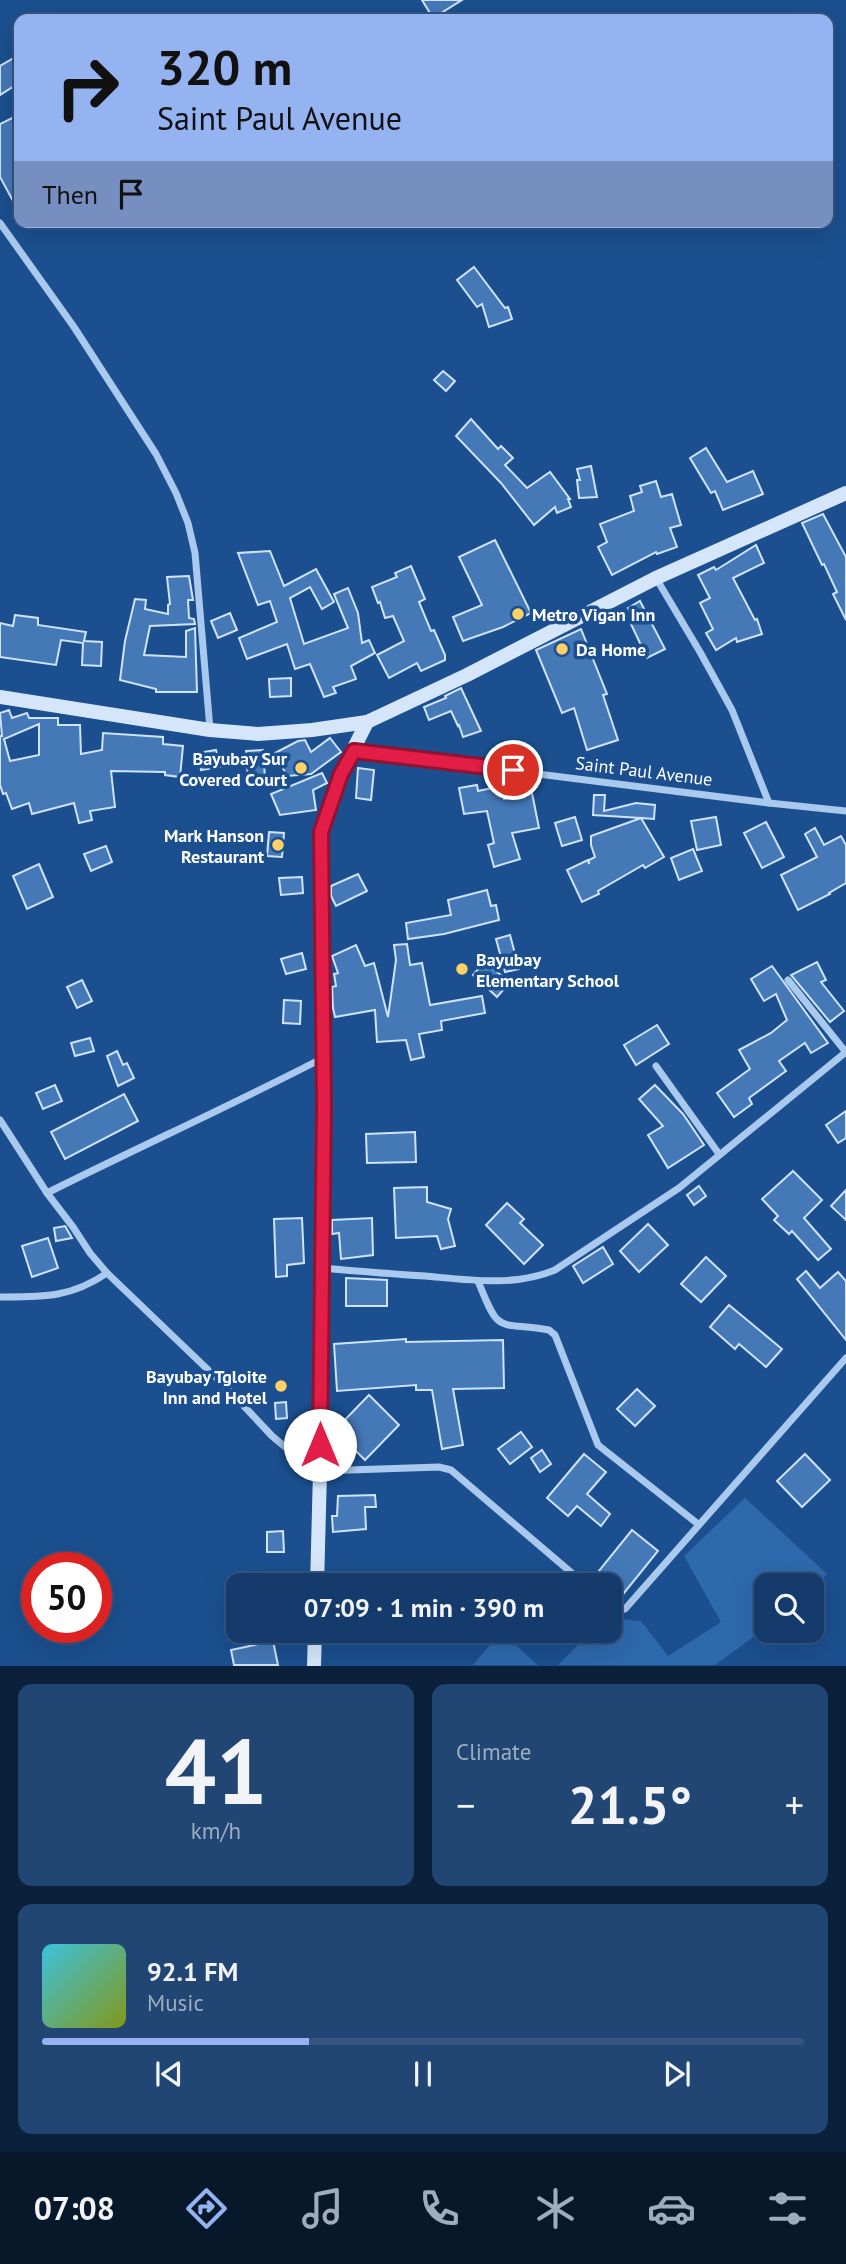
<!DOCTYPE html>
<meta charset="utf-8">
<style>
body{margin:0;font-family:"PT Sans",sans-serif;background:#214673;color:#f1f3f6;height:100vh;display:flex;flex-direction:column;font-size:26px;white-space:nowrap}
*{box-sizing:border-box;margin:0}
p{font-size:23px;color:#9dadc1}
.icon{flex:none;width:38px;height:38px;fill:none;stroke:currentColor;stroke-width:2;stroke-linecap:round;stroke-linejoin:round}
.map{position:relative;height:1666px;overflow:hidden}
.drawer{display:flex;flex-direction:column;gap:18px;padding:18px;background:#0b203b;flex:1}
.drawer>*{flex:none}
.top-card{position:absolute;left:14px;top:14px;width:819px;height:214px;border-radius:14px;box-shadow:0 7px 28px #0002,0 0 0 2px #33557e;background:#95b2f1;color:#111;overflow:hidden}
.buttons{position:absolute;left:754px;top:1573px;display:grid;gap:14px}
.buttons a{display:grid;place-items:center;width:70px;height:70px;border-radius:14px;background:#143b6b;box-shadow:0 7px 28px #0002,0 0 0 2px #33557e;font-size:35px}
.speed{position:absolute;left:21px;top:1552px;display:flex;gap:14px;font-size:35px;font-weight:700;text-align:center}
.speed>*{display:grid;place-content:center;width:91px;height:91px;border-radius:50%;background:#143b6b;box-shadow:0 7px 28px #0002,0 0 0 2px #33557e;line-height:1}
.speed .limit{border:10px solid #d22;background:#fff;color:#111}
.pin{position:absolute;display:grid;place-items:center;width:60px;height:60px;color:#fff;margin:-30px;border:4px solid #fff;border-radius:50%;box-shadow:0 2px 7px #0007}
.me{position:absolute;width:77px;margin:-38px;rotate:0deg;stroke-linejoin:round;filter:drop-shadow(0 0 5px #0008)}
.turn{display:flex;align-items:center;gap:24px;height:147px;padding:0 28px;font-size:32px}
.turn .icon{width:91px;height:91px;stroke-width:2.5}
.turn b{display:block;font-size:49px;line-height:60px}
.then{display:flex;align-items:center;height:66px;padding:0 28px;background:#0003;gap:14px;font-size:26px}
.big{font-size:52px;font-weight:800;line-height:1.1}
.drawer .tile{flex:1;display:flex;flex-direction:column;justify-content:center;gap:10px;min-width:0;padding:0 24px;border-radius:14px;background:#214673}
.drawer .dial{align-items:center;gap:0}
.dial b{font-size:91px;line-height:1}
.song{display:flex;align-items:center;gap:21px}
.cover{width:84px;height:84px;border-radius:10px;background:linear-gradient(135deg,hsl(190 70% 55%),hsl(70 70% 35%))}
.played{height:7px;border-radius:4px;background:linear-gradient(90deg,#95b2f1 35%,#33557e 35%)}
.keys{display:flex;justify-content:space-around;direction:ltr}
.heat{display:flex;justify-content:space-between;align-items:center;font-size:38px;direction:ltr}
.drawer .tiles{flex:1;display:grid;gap:18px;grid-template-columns:1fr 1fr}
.tile:last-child{grid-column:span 2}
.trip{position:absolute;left:226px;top:1573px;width:396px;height:70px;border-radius:14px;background:#143b6b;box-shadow:0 7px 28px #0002,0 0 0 2px #33557e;font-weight:800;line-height:70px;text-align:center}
.menu{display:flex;height:112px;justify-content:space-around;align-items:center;background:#08182b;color:#9dadc1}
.menu .icon{width:49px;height:49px}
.menu .active{color:#95b2f1}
.menu b{font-size:32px;color:#f1f3f6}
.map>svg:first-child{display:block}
</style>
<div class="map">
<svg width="846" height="1666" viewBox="0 0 846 1666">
<rect width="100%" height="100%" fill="#1b4f8f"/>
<!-- green -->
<g fill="#2e69ad">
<path d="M745,1498L827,1574L812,1590V1586H766V1628L715,1665H558L592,1631H609V1618L641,1621L668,1656L721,1622L684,1556Z"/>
<path d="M501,1632L538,1665H473Z"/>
</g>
<!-- building -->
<g fill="#4478b7" stroke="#cfe3fa" stroke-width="2" fill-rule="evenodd">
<path d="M422,0H462L433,18Z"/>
<path d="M19,55V83L0,95V66Z"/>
<path d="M16,116L19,123V212L0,177V124Z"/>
<path d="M474,267L505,308L508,307L512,319L489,327L482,304L477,307L457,280Z"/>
<path d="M443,371L455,381L446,391L434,380Z"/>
<path d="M471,419L498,449L501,446L513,458L505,465L527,488L550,472L570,499H568L571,507L557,513L555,507L534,525L501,483L456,436Z"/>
<path d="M706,448L727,482L753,471L763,494L723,510L715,491L711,493L690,458Z"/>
<path d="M591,466L597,497L579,498L577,480H580L577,469Z"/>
<path d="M656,481L661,497L672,494L681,525L670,528L677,547L657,554L656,552L612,575L598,547L607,542L600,524L634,511L630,496L642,492L640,486Z"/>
<path d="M823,514L846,557V620L833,594L837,592L824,564L822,565L802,523Z"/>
<path d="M495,540L531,613L503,627L463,641L453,617L482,605L459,557Z"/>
<path d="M756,545L764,563L733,578L755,620L757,619L762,634L737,642L736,638L716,650L706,633L713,629L700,603L710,598L698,575L714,567L716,570Z"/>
<path d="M270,551L284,586L316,569L334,602L322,609L310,587L290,598L304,644L348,628L334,594L348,588L358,613L362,643L369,640L375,653L351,666L356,679L333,687L336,693L324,697L310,664L295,669L287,644L247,659L239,638L277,622L270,601L258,605L238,553Z"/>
<path d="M411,566L425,599L419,602L431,631L434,630L445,655V660L421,671L417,663L389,678L377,655L404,641L393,616L385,618L380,602L378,603L372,587L397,577L395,573Z"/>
<path d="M189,576L193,600H188L189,618L194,619L195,624L150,626L144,655L186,657V631L195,628L197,692H156V689L120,680L125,641L135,599L146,600L145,609L168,614V605L170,604L167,577Z"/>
<path d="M640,601L665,649L647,658L630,622L635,620L628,608Z"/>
<path d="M230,613L237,630L218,638L211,621Z"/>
<path d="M15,615L38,618V625L86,632L84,641L102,642L101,666L82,665L83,643L61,640L56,665L0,657V623L13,626Z"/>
<path d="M581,629L607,694L603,695L618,740L587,750L574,708L562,713L536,650Z"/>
<path d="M291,678V696L270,697L269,679Z"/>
<path d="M461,688L481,731L463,737L459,725L458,726L451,711L429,720L424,707L446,698L445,696Z"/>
<path d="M9,710L12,718L27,713L29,718H58V725H80L81,754L102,750L103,733L163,737V744L183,746L180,777L165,775V772L111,771L115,807L90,811L92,820L79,823L74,803L32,814L29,803L12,809L6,793L3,794L0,785V736H2L0,713ZM39,724V755L10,761L4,739Z"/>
<path d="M330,738L341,752L311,774L287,776L275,753L298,741L305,740L311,752Z"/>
<path d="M216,750L220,767L201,770L198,753Z"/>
<path d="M263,750L265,777L248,778L246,751Z"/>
<path d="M358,768L374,770L371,800L356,798Z"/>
<path d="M322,773L327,783L313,790L316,810L280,815L271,794Z"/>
<path d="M477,785L478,791L502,786L504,799L532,793L539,828L512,833L520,859L494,867L488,845L494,843L487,811L464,814L459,788Z"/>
<path d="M594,795H605L604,811L636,803L655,805L654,819L641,818L664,857L645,868L643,865L598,891L599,894L582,902L567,870L588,860L589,864V860L595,857L591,845V836L641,818L593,815Z"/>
<path d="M575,817L582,840L562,846L555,823Z"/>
<path d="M716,817L721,845L697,850L691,821Z"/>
<path d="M766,822L784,857L762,868L744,833Z"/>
<path d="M815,828L824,845L841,836L846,845V883L829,893L830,894L798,910L781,875L817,857L805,834Z"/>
<path d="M269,832L284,833L282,857L267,856Z"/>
<path d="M106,846L112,862L91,871L84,854Z"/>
<path d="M693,849L702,871L679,880L671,858Z"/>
<path d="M39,864L53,897L27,909L13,876Z"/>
<path d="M358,874L367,891L336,906L331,896V886Z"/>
<path d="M302,877L303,893L281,895L279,878Z"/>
<path d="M487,890L491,906L496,905L499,920L444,934L408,939L406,923L451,915L448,900Z"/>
<path d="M510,935L519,969L505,972L496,939Z"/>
<path d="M407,944L410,965L422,963L430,1005L482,996L485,1013L441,1021L442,1030L419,1034L424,1057L411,1060L406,1040L377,1042L375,1010L335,1017L333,1008L332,987L336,986L334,974L338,973L332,956L356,945L365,966L374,963L388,1017L396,960L394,945Z"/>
<path d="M302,953L306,969L286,974L281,959Z"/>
<path d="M484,962L510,982L497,997L473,975Z"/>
<path d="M817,962L826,980L821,982L844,1011L830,1022L791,975Z"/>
<path d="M772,966L828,1043L811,1053L805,1043L779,1061L786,1071L749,1098L752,1104L734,1117L717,1093L750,1069L739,1050L771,1033L787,1020L776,994L764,1001L751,979Z"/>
<path d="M82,980L92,1001L77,1008L67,987Z"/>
<path d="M284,1000L301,1001L300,1024L283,1023Z"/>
<path d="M657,1025L669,1044L636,1065L624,1045Z"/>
<path d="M90,1038L94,1051L75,1056L71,1043Z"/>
<path d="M117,1051L123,1065L127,1063L134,1078L118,1086L107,1056Z"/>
<path d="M55,1085L62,1101L43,1109L36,1093Z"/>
<path d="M655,1085L683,1114L704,1145L668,1168L648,1135L663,1126L639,1099Z"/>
<path d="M124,1094L138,1121L65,1159L51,1132Z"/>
<path d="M846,1111V1138L838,1143L826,1125Z"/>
<path d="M415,1132L416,1162L367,1163L366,1134Z"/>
<path d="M793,1171L822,1200L804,1218L831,1249L818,1260L792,1231L789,1234L774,1220L778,1216L762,1199Z"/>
<path d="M699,1186L706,1196L694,1205L687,1195Z"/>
<path d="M427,1187V1202L451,1209L448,1219L455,1246L441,1249L437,1236L396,1238L394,1188Z"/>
<path d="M846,1190V1220L831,1206Z"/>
<path d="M507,1203L524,1219L520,1223L543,1245L524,1264L486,1225Z"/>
<path d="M302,1218L304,1263L287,1265V1276L276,1277L274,1219Z"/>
<path d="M372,1218L373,1255L341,1259L339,1233L332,1234V1220Z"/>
<path d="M648,1224L668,1245L639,1272L620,1251Z"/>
<path d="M65,1226L72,1238L56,1241L54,1228Z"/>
<path d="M48,1238L58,1268L32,1277L22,1246Z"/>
<path d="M603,1247L613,1264L583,1283L573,1266Z"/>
<path d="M706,1257L726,1276L701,1302L681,1284Z"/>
<path d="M806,1271L820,1288L838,1272L846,1281V1340L797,1279Z"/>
<path d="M346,1278L387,1280V1306H346Z"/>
<path d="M729,1305L782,1349L766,1367L739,1344L735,1349L710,1327Z"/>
<path d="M406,1339V1342L503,1340L504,1388L453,1389L463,1445L442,1449L432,1390H416V1385L337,1391L334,1344Z"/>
<path d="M637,1389L655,1406L635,1426L617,1409Z"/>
<path d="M369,1395L399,1425L365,1460L335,1430Z"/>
<path d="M286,1402L287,1418L276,1419L275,1403Z"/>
<path d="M521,1432L532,1447L510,1464L498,1449Z"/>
<path d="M542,1450L551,1464L540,1472L531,1458Z"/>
<path d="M584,1454L606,1472L587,1494L610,1514L601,1526L577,1506L568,1516L547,1498Z"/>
<path d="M805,1454L830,1480L802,1507L777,1481Z"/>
<path d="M375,1495L376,1507H365L366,1529L333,1532L332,1516H337L338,1496Z"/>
<path d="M632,1530L658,1551L624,1593L598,1572Z"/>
<path d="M283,1531L284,1552H267V1532Z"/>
<path d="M273,1641L278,1665H234L231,1650Z"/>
</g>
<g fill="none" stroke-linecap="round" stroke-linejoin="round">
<!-- street -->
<g stroke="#a9c9ee" stroke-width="7">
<path d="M0,223L74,327L156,454L176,493L188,523L195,553L210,729"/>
<path d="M656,578L700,652L732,710L769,803"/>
<path d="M354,751L769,803L846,811"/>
<path d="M788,980L845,1051"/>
<path d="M656,1066L719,1154"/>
<path d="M0,1120L47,1193L73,1227L90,1253L107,1273L227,1388L272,1436L295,1455L320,1471L439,1467L451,1470L587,1586"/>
<path d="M47,1193C139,1147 232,1105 323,1058"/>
<path d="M322,1268C356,1271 391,1274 425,1276C469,1280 514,1287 555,1270L679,1188L846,1052"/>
<path d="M478,1281C500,1336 496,1321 549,1330L555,1335L598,1445L698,1524"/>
<path d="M0,1297C42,1297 71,1298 107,1273"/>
<path d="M609,1604L618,1610L625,1609L846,1358"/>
</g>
<!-- secondary -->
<g stroke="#d6e6fa" stroke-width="14">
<path d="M0,697L210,730L258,734L312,730L367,722L467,675L656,578L846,493"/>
<path d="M317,1586L320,1471L324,1106L321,832L341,774L367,722"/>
<path d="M314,1666L315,1631"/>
</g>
</g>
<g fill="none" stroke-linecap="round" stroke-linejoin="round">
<defs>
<path id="route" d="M320,1445L324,1106L321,832L341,774L354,751L513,770"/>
</defs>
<!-- route casing -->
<use href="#route" stroke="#92132f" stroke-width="18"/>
<!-- route -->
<use href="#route" stroke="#e11d48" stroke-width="12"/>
</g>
<!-- markers -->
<g fill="#ffd166" stroke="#1b4f8f" stroke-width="2.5">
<circle cx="518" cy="614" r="7"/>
<circle cx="562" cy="649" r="7"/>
<circle cx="301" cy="768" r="7"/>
<circle cx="278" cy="845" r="7"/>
<circle cx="462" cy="969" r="7"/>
<circle cx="281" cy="1386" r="7"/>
</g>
<g text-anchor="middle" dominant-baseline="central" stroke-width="7" stroke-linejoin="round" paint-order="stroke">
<!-- poi labels -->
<g font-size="18" font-weight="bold" fill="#fff" stroke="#1b4f8f" text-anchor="start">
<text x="532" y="614">Metro Vigan Inn</text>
<text x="576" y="649">Da Home</text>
<text x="287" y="758" text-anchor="end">Bayubay Sur<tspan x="287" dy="21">Covered Court</tspan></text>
<text x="264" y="835" text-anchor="end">Mark Hanson<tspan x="264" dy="21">Restaurant</tspan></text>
<text x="476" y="959">Bayubay<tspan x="476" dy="21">Elementary School</tspan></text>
<text x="267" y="1376" text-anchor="end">Bayubay Tgloite<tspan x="267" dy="21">Inn and Hotel</tspan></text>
</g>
<!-- street labels -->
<g font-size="18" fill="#fff" stroke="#1b4f8f">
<text transform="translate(644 771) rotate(7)">Saint Paul Avenue</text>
</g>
</g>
</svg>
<div class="buttons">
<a><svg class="icon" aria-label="search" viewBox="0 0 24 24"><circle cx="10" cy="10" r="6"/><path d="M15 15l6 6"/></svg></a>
</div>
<div class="speed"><div class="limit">50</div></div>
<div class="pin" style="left:513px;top:770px;background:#d93025"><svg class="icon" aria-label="arrive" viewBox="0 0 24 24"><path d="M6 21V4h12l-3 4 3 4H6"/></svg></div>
<svg class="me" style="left:320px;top:1445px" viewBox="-20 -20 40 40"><circle r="19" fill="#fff"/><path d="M0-13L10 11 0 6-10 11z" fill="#e11d48"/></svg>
<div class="trip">07:09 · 1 min · 390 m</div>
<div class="top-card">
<div class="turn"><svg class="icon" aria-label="right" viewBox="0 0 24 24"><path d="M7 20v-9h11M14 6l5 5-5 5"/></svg><div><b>320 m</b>Saint Paul Avenue</div></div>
<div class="then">Then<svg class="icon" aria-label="arrive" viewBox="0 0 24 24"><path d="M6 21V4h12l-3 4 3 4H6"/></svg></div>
</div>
</div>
<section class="drawer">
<div class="tiles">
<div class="tile dial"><b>41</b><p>km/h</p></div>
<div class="tile"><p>Climate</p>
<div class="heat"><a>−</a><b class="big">21.5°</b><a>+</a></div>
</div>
<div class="tile">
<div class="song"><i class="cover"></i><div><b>92.1 FM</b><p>Music</p></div></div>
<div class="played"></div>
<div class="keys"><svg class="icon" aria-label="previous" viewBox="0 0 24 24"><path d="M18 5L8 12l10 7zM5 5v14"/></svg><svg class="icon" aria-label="pause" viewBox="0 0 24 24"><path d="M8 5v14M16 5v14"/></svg><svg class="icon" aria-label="next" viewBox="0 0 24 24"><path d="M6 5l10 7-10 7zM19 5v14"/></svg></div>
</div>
</div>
</section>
<nav class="menu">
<b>07:08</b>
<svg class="icon active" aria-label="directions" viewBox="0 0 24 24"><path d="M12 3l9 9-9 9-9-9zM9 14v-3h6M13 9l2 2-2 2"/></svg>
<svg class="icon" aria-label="music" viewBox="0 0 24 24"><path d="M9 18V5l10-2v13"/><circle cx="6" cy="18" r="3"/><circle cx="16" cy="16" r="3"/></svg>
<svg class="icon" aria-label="phone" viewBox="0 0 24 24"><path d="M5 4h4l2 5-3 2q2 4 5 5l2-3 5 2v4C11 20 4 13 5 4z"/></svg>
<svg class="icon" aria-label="climate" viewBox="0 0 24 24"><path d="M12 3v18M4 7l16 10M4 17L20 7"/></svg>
<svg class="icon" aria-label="car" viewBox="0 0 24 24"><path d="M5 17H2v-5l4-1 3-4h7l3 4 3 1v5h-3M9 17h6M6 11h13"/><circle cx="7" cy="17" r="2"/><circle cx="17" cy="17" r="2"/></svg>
<svg class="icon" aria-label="filters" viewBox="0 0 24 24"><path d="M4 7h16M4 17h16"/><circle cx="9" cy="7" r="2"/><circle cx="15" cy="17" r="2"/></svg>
</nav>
